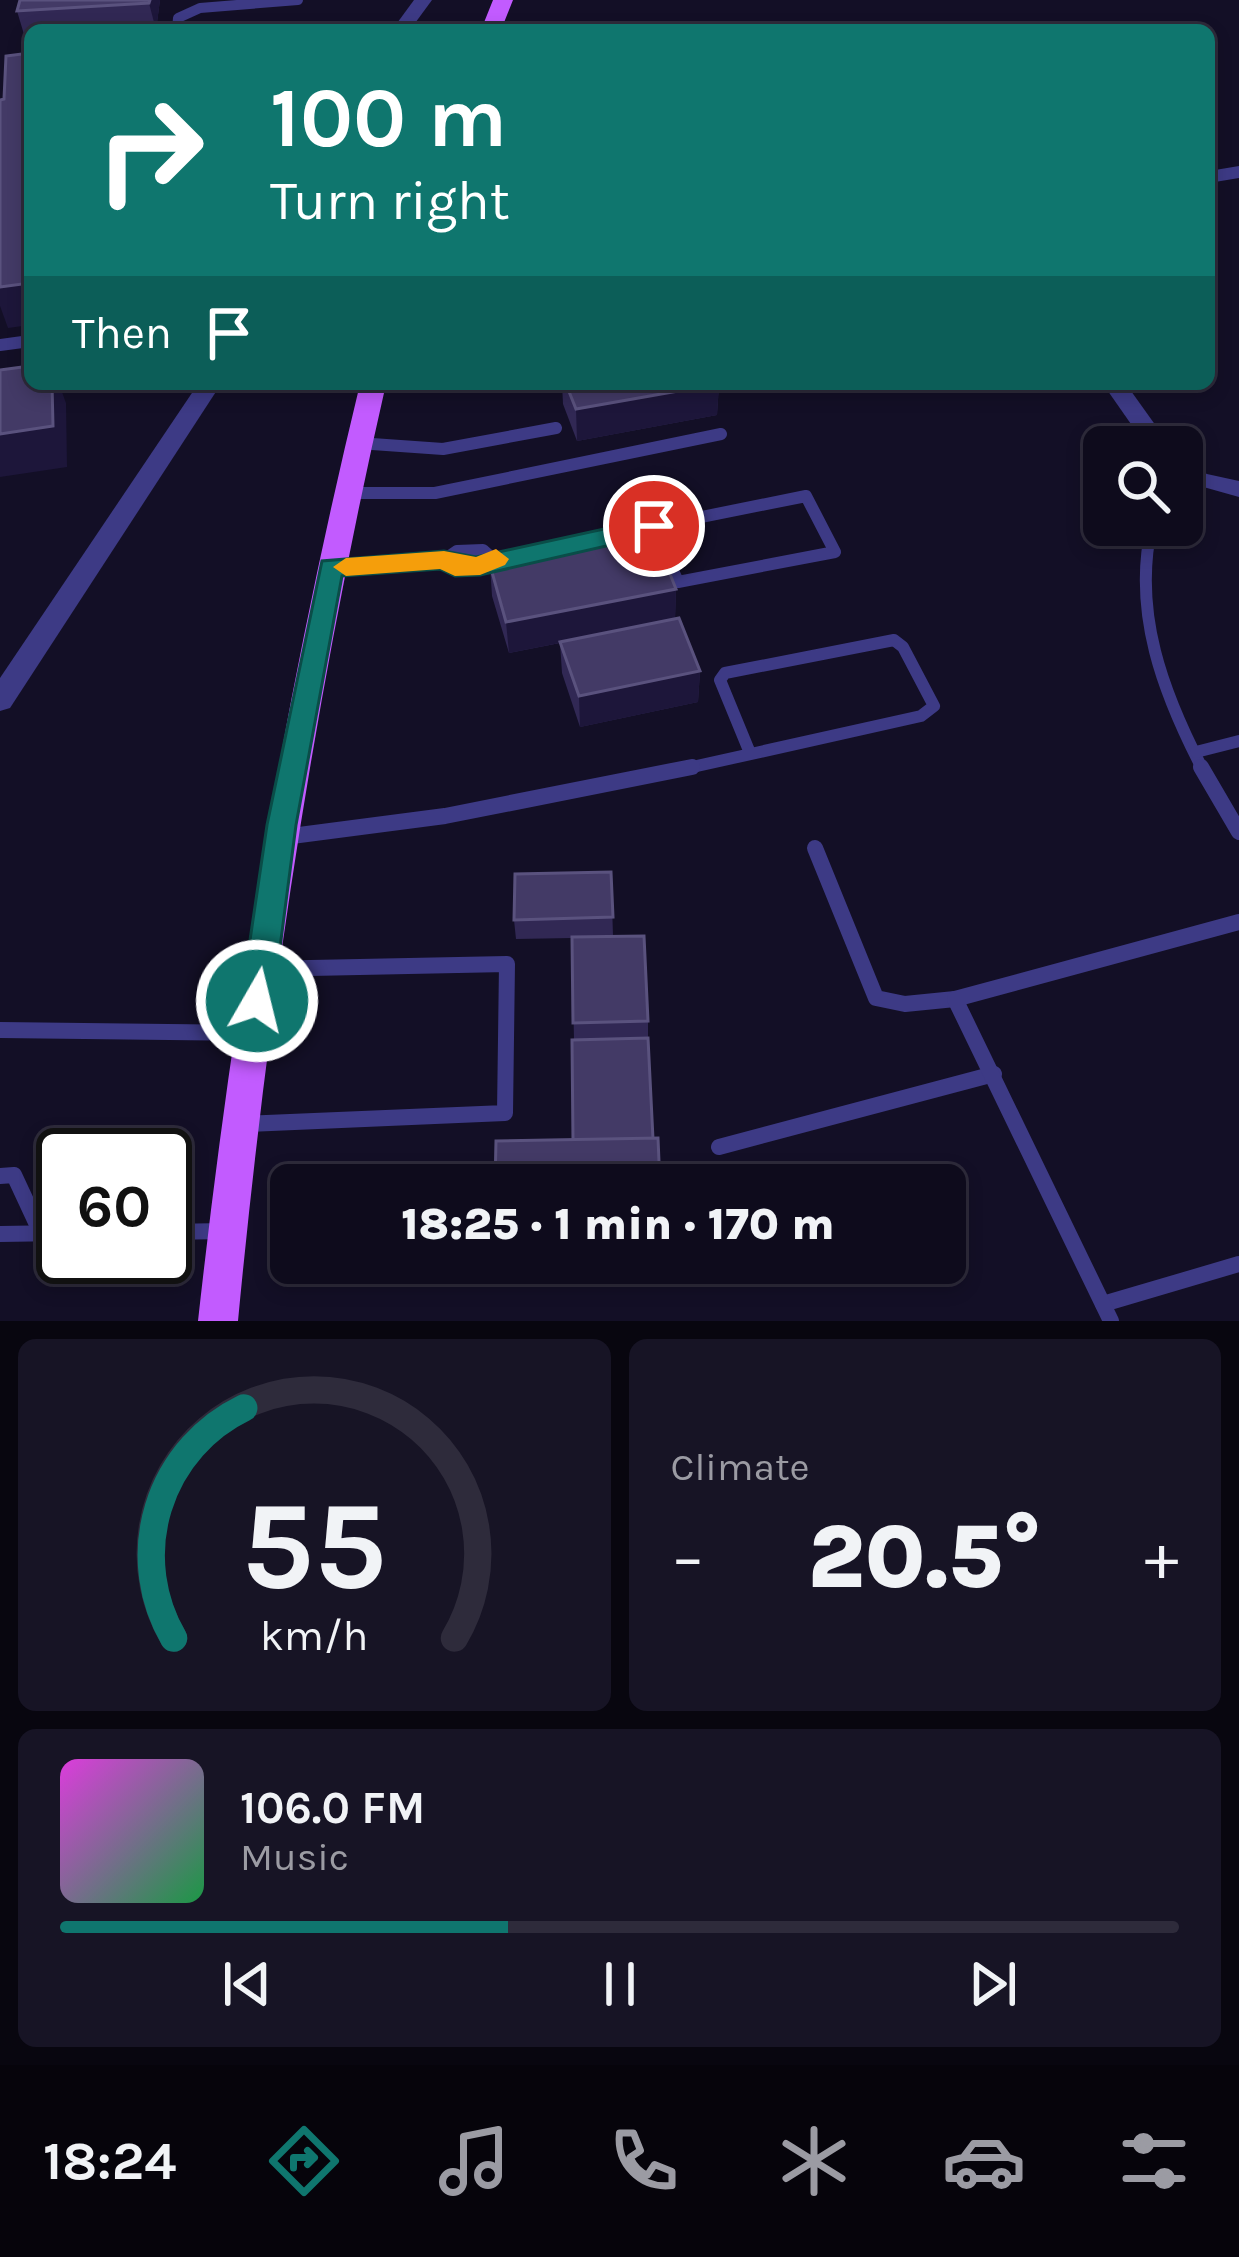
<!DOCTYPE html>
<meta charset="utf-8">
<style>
body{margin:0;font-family:Karla,sans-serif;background:#171425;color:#f1f3f6;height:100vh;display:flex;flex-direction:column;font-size:45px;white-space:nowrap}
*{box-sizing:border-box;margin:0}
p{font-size:39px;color:#9b9ba3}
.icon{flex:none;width:66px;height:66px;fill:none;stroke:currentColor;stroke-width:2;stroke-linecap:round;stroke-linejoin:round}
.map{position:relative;height:1321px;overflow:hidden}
.panel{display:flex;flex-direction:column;gap:18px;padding:18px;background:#08060f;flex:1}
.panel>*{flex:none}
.banner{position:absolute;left:24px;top:24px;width:1191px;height:366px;border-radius:18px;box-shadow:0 6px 18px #0003,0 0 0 3px #2e2b3b;background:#0f766e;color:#fff;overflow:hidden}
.fabs{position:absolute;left:1083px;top:426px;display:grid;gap:24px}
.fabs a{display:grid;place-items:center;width:120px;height:120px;border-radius:18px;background:#0e0b1c;box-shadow:0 6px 18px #0003,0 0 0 3px #2e2b3b;font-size:60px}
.speed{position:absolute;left:36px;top:1128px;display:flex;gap:24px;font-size:60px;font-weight:700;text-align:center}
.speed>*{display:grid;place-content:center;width:156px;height:156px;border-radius:50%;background:#0e0b1c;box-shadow:0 6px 18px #0003,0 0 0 3px #2e2b3b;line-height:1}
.speed .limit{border:6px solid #111;border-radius:18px;background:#fff;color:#111}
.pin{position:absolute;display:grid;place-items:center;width:102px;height:102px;color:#fff;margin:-51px;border:6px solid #fff;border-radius:50%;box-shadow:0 3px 12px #0007}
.me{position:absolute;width:132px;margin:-66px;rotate:8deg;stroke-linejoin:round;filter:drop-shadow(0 0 9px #0008)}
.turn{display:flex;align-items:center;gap:42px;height:252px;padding:0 48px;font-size:54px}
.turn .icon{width:156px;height:156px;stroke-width:2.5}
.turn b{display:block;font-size:84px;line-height:102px}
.then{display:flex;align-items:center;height:114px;padding:0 48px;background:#0003;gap:24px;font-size:45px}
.big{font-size:90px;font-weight:800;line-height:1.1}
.panel .tile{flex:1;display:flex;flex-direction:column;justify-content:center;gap:18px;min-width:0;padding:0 42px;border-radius:18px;background:#171425}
.panel .dial{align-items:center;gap:0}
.dial svg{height:312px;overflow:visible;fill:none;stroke:#2e2b3b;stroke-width:7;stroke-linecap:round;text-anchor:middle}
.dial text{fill:#f1f3f6;stroke:none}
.song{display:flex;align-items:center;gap:36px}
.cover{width:144px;height:144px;border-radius:18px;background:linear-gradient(135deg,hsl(300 70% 55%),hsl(140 70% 35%))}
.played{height:12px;border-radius:6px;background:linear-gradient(90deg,#0f766e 40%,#2e2b3b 40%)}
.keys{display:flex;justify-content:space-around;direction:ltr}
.heat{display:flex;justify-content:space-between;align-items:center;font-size:66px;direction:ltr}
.panel .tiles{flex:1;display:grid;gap:18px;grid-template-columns:1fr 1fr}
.tile:last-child{grid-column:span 2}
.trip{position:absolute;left:270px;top:1164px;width:696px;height:120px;border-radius:18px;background:#0e0b1c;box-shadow:0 6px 18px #0003,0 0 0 3px #2e2b3b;font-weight:800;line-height:120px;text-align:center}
.menu{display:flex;height:192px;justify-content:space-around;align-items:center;background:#06040b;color:#9b9ba3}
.menu .icon{width:84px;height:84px}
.menu .active{color:#0f766e}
.menu b{font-size:54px;color:#f1f3f6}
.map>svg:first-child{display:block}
</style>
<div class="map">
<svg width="1239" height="1321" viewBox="0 0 1239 1321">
<rect width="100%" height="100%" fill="#130f26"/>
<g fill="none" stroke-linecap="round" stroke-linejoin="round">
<!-- service-far2 -->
<path stroke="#3d3a85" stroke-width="10" d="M177,30L178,18L200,8L298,0"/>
<!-- service-far1 -->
<g stroke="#3d3a85" stroke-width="12">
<path d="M0,345L30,341"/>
<path d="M358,443L443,449L556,428"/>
<path d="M346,493H435L721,434"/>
<path d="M1152,525C1132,612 1163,693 1203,770"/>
<path d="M483,550L493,559L468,567L444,560L457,551Z"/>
<path d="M493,559L806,496L835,552L678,582L654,527"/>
<path d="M331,568L444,560"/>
<path d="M1196,752L1239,741"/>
<path d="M679,770L921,716L934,706L903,647L894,640L725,673L720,680L750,753"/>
</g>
<!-- service -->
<g stroke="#3d3a85" stroke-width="16">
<path d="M1201,767L1239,832"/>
<path d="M284,837L445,816L692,767"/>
<path d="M815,848L876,998L905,1004L955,999"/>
<path d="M0,1030L253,1033"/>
<path d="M245,1124L505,1113L507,964L261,969"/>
<path d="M719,1147L994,1074"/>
<path d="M0,1176L14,1175L41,1233"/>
<path d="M165,1232L226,1231"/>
<path d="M0,1234L63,1233"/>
<path d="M1103,1304L1239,1264"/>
<path d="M1111,1321L955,999L1239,922"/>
</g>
<!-- minor -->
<g fill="#3d3a85" fill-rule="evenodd">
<path d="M414,0H432L410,30H392Z"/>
<path d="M1239,166V178L1209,183V171Z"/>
<path d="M198,384H221L10,708L0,711V678Z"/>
<path d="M1103,384H1126L1171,447H1147Z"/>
<path d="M1182,462L1207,474L1239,481V497L1182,481Z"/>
</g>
<!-- primary -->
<g fill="#c25bff" fill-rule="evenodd">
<path d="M493,0H513L501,30H481Z"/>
<path d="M360,384H386C315,694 268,1005 238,1321H198C233,1005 285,693 360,384Z"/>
</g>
</g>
<!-- wall -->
<g fill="#312854">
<path d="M20,0H160L156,30H30V40L26,41L17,11Z"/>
<path d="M562,384H719L717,415L577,441L563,404Z"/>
<path d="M490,565L676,589L675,619L700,671L698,702L580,727L562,673L560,643L509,653L492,596Z"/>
<path d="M611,872L613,936L648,1021V1038L573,1140L574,1040L572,938L516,939L514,920Z"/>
</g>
<!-- shaded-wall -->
<g fill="#1d163a">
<path d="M150,0H160L156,30L149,3Z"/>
<path d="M30,283V325L8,328L0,306V287Z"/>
<path d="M52,384H59L66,403L67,467L0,477V434Z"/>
<path d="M719,384L717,415L577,441L576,409Z"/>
<path d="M676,589L675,620L509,653L506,622Z"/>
<path d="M700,671L698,702L580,727L579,696Z"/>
</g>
<!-- building -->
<g fill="#433a66" stroke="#5a527e" stroke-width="3">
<path d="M20,0H150L149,3L17,11Z"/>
<path d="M732,26L733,30H645V28Z"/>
<path d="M30,53V283L0,287V100L4,99L6,56Z"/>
<path d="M30,366V384H52L53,426L0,434V370Z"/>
<path d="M566,384H718L576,409Z"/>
<path d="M654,534L676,589L506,622L490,565Z"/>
<path d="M679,618L700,671L579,696L560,642Z"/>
<path d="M611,872L613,917L514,920L515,874Z"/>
<path d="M644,936L648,1021L573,1023L572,937Z"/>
<path d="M648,1038L653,1139L573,1140L572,1040Z"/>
<path d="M658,1138L660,1185H495L496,1141Z"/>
</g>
<!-- route -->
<path fill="#0f766e" stroke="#0a4d48" stroke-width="3" d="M654,518L667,526L663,533L480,575L455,576L440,569L342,576L296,825L273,1001L269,1011L257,1015L246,1011L241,1001L267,825L322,561L444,551L476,557Z"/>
<!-- slow -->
<path fill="#f59e0b" d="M496,549L509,559L505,565L480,575L455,576L440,569L346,576L333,567L346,558L444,551L476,557Z"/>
</svg>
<div class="fabs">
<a><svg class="icon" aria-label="search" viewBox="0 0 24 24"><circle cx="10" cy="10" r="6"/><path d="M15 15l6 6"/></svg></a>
</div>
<div class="speed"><div class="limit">60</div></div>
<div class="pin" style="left:654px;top:526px;background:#d93025"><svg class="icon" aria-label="arrive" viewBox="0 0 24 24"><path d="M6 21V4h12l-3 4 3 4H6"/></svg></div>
<svg class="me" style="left:257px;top:1001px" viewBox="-20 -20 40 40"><circle r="17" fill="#0f766e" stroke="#fff" stroke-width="3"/><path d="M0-11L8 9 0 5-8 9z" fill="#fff"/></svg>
<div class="trip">18:25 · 1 min · 170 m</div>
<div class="banner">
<div class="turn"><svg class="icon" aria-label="right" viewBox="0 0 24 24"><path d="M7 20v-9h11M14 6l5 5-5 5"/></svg><div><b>100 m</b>Turn right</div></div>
<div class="then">Then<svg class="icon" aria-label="arrive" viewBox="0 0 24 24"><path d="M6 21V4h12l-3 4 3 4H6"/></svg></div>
</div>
</div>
<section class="panel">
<div class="tiles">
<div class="tile dial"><svg viewBox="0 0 100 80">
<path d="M14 69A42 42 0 1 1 86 69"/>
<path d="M14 69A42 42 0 0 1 32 10" stroke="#0f766e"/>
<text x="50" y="56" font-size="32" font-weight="700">55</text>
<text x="50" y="72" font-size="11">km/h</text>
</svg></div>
<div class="tile"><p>Climate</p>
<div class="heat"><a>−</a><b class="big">20.5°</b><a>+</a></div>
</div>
<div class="tile">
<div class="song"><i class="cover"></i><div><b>106.0 FM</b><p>Music</p></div></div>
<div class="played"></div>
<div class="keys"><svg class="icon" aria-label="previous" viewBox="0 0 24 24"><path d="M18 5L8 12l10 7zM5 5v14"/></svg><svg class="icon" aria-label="pause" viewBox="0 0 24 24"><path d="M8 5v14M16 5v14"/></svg><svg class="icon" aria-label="next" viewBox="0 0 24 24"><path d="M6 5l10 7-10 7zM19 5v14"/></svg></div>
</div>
</div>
</section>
<nav class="menu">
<b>18:24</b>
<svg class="icon active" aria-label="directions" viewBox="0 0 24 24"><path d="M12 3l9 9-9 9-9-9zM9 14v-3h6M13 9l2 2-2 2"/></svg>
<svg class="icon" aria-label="music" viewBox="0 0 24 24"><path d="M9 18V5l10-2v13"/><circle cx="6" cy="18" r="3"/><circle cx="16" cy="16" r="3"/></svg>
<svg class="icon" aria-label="phone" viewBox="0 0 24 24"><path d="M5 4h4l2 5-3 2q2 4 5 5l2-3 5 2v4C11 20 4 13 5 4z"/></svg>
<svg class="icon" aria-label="climate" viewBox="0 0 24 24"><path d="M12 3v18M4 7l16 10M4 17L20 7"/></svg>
<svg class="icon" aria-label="car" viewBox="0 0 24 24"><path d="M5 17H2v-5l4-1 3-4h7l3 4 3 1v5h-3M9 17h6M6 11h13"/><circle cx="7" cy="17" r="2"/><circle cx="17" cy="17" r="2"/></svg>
<svg class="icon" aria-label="filters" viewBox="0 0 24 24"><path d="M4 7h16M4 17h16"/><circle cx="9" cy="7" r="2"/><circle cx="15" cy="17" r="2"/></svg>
</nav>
